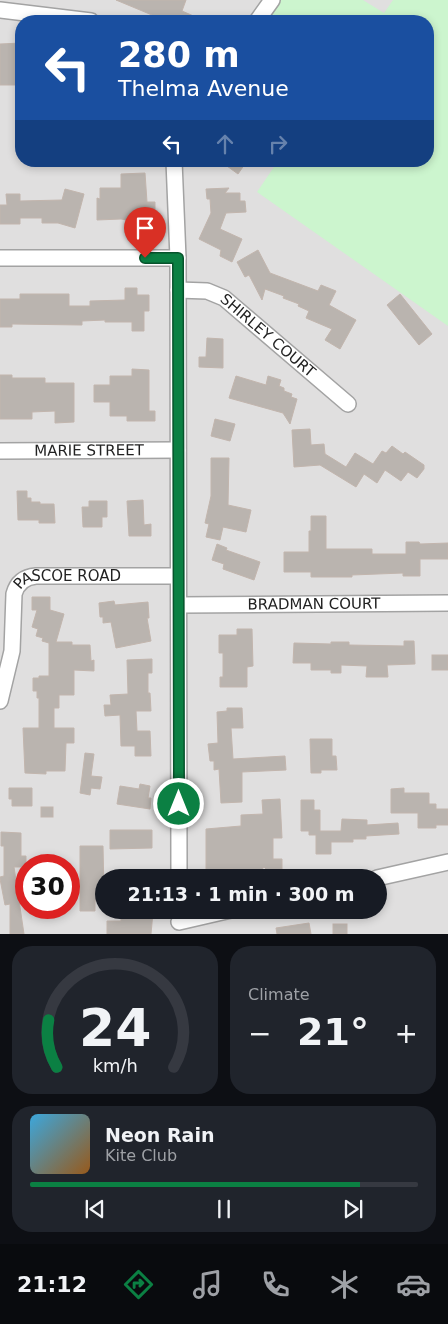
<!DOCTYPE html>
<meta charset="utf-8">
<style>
body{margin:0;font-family:"DejaVu Sans",sans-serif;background:#20242c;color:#f1f3f6;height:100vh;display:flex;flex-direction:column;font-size:19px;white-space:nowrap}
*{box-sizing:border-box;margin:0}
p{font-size:16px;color:#9ea1a6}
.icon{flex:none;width:28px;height:28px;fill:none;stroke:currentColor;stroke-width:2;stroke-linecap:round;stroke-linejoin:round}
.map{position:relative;height:934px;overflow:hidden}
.panel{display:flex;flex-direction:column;gap:12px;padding:12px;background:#0d0f14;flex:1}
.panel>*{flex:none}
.top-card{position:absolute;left:15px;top:15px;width:419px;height:152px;border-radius:20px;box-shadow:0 2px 8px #0003;background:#1a4fa0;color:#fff;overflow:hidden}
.speed{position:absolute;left:15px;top:854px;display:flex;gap:10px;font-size:25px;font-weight:700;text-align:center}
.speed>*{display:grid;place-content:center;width:65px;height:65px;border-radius:50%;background:#171b24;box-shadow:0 2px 8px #0003;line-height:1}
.speed .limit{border:8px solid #d22;background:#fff;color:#111}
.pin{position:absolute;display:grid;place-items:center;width:42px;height:42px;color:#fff;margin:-51px -21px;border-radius:50% 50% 50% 0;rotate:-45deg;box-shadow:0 0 5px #0007}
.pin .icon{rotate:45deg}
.me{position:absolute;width:55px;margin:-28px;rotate:0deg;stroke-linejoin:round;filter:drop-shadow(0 0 4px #0008)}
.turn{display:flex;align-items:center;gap:18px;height:105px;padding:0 20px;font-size:22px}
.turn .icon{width:65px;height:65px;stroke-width:2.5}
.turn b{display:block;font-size:35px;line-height:42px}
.lanes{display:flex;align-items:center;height:48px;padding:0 20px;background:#0003;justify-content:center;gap:25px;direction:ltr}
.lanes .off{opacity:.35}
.big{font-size:38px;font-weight:700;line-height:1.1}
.panel .widget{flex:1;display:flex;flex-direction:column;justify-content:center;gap:8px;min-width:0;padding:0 18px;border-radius:20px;background:#20242c}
.panel .dial{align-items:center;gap:0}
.dial svg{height:130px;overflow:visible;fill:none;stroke:#363941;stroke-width:7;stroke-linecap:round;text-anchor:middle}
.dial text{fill:#f1f3f6;stroke:none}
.song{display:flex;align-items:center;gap:15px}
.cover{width:60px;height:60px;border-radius:8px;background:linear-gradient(135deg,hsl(200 70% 55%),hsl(30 70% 35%))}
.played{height:5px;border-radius:2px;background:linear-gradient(90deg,#0b8043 85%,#363941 85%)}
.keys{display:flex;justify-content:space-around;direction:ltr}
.heat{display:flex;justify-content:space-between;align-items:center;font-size:28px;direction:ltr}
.panel .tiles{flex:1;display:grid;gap:12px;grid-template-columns:1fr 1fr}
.widget:last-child{grid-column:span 2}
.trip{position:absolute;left:95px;top:869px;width:292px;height:50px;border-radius:25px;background:#171b24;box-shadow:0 2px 8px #0003;font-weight:700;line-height:50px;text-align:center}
.tabs{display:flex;height:80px;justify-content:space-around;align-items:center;background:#090b0e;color:#9ea1a6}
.tabs .icon{width:35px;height:35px}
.tabs .active{color:#0b8043}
.tabs b{font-size:22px;color:#f1f3f6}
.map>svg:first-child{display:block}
</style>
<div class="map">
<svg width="448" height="934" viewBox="0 0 448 934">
<rect width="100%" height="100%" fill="#f1eeea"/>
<!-- residential -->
<path fill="#e0dfdf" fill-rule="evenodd" d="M0,0H448V934H0ZM21,21H428V161H21ZM26,865H69V908H26ZM104,878H379V910H104Z"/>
<!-- park -->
<path fill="#ccf5ce" d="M272,0H363L384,13L393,0H448V326L257,192L278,161H428V21H257Z"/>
<!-- building -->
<g fill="#bab4af" stroke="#c2b5ad">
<path d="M116,0H186L182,11L205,21H149L152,15Z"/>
<path d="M21,43V58H20V85H0V44Z"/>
<path d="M220,161H247L238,174Z"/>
<path d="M145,173L147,202H155V214L139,215L140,222H127V220L121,219L97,220V198L100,199V188H121V174Z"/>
<path d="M229,188L225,193H240V201H245L246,212L226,213L220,229L242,239L232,262L220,256L221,250L199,239L211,213L210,199H207L206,189Z"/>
<path d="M65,189L84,194L75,228L58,223H42V218H20V224H0V205H7L6,194H20V201L62,200Z"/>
<path d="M258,250L270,273L318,291L321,285L336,291L329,305L356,320L340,349L325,340L332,329L306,318L309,311L298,306L299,304L283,298L284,296L265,289L262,300L249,275L245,277L237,262Z"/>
<path d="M125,288H137V295H149V311H144V331H132V322H105V320L82,321V325L12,324V327H0V299H20V294H69V306H90V301L125,300Z"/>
<path d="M400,294L432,334L419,345L387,305Z"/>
<path d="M207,338L223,339V368L199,367V357H206Z"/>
<path d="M132,369L149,370V411H155V421H127V416H110V402H94V385H110V376H132Z"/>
<path d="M0,375H12V378H45V383H74V422L55,423V411L32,412V419H0Z"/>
<path d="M236,376L266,385L268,376L281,380L279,386L284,388V391L292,394L291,397L297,399L290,424L283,413L229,398Z"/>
<path d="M215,419L235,424L230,441L211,436Z"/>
<path d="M310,429L311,445L324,444L325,454L346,467L355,453L373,464L382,451L386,453L392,446L403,454L405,452L424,465V469L417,478L408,472L401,481L385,470L377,483L364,474L356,487L320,465L294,467L292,430Z"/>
<path d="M211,458H229L228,505L251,510L246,532L223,527L220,540L206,537L209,524L205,523L211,496Z"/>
<path d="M17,491H27V498H31V502H40V504H54L55,523H39V520H18Z"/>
<path d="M143,500L144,525L151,524V536H129L127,501Z"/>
<path d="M89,501H107V517H102V527H83L82,507H89Z"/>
<path d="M311,516H326V549H372V554H406V542H419L420,544L448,543V559H420V576H403V573L352,575V577H311V572H284V552H309V531H311Z"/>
<path d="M217,544L227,548L226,550L260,562L254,580L223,569L224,564L212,560Z"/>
<path d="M32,597H50V610L64,614L56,642H72V645H90L91,661L94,660V671L74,670V695H59V708H54V728H74V743H66L65,771H46V774L25,773L23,728H39V698H37V691H33V678H39V676H49V643L42,641L43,638L36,636L38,629L32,627L37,610H32Z"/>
<path d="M114,601L115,605L148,602L149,618H147L151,641L116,648L111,622L103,623V617H100L99,603Z"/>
<path d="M237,629H252L253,666L247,667V687H220V677H223V653H219V635H237Z"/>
<path d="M404,641H414L415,664L387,665L388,677H366L367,666L341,665V673H331V670H311V663H293L294,643L331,644V642H349V645L404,646Z"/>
<rect x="432" y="655" width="16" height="15"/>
<path d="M152,659V673H148V693H150L151,711H136L137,731H150L151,756H135V746H121L120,715L105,716L104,705H111L110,695L128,694L127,660Z"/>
<path d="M227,708H242L243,728H231L233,759L285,756L286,770L242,772V802L221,803L219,769L214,770V761H210L208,744L218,743L217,712L227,711Z"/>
<path d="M310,739H332V756H336L337,770H321V773H311Z"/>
<path d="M85,753L94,754L91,776L102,777L100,789L91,788L90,795L80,793Z"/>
<path d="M140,784L150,786L148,798H151L150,809L117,804L120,786L139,789Z"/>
<path d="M9,788H32V806H12V799H9Z"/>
<path d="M404,788V793H429V804H436V809H448V825H436V828H418V813H391V789Z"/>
<path d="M280,799L282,838H273V859H282V873H270L264,867L254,878H234L233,869L206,870V829L241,826V815L263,814L262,800Z"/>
<path d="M301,800H314V810H320V831H341L342,819L367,820V825L398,823L399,834L366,836V839H353V842H331V854H316V835H309V831H301Z"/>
<rect x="41" y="807" width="12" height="10"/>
<path d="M110,830H152V848L110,849Z"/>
<path d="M1,832L21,833V856H26V867H14L24,934H10V904L5,905L0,879V877L4,876V846H1Z"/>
<path d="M80,846H103L104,892H102V896H99V901H95V911H80Z"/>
<path d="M121,912H153L151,934H107V921H121Z"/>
<path d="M309,923L311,934H277L276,928Z"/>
<rect x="333" y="924" width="14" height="10"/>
</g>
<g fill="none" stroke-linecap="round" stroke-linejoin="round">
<defs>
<g id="minor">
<path d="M0,10L91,21"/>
<path d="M257,21L272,0"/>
<path d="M174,161L178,258L179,878"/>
<path d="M0,258H178"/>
<path id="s1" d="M178,290L207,291L224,298L348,404"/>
<path id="s2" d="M0,451L178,450"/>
<path id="s3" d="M179,605L448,603"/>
<path id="s4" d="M0,701L12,651L14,594C17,583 24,577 36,576H178"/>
<path d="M377,878L448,862"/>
<path d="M179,922L231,910"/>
</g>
</defs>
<!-- minor casing -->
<use href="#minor" stroke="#a3a3a3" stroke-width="18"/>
<!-- minor -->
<use href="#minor" stroke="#fff" stroke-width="15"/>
</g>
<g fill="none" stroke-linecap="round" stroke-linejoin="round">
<defs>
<path id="route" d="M145,258H178L179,804"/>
</defs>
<!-- route casing -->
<use href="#route" stroke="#07532c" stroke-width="12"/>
<!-- route -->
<use href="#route" stroke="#0b8043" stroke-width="9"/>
</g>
<g text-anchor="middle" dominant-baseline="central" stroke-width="4" stroke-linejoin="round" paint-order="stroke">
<!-- street labels -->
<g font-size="15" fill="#222" stroke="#fff">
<text stroke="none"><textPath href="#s1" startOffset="105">SHIRLEY COURT</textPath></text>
<text stroke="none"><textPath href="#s2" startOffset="89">MARIE STREET</textPath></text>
<text stroke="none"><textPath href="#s4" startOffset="170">PASCOE ROAD</textPath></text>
<text stroke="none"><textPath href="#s3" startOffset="135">BRADMAN COURT</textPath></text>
</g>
</g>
</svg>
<div class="speed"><div class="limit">30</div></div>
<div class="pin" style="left:145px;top:258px;background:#d93025"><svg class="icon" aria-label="arrive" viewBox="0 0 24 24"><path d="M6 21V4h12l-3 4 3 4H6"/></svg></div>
<svg class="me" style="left:179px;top:804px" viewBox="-20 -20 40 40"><circle r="17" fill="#0b8043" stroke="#fff" stroke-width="3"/><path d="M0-11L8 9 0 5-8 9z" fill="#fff"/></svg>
<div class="trip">21:13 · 1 min · 300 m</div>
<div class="top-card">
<div class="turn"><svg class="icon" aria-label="left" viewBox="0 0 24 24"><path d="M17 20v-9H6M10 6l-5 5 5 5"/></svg><div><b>280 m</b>Thelma Avenue</div></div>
<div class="lanes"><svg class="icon" aria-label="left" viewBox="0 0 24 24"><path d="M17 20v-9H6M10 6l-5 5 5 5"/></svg><svg class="icon off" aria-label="ahead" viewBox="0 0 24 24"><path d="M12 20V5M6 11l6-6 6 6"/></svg><svg class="icon off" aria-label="right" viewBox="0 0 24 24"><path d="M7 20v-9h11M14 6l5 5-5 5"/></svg></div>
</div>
</div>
<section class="panel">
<div class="tiles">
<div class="widget dial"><svg viewBox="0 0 100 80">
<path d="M14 69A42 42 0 1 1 86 69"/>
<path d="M14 69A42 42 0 0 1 9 40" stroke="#0b8043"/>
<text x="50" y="56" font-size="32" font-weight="700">24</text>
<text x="50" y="72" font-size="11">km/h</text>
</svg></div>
<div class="widget"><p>Climate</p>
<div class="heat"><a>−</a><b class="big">21°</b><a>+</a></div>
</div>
<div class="widget">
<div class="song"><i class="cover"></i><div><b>Neon Rain</b><p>Kite Club</p></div></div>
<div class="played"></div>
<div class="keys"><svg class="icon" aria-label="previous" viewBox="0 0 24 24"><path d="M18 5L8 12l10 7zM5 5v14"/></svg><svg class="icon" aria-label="pause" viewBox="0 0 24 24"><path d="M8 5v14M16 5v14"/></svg><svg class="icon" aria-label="next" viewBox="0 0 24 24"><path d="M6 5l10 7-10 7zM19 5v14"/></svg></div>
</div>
</div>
</section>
<nav class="tabs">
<b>21:12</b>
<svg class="icon active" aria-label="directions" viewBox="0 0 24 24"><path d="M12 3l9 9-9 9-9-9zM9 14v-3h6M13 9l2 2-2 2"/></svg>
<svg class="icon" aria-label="music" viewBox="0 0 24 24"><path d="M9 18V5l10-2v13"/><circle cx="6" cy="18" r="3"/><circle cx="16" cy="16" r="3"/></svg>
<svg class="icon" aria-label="phone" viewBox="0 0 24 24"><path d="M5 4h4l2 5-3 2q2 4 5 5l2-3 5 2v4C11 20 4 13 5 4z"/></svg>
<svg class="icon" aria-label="climate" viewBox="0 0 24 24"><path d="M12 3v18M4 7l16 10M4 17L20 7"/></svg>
<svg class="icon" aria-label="car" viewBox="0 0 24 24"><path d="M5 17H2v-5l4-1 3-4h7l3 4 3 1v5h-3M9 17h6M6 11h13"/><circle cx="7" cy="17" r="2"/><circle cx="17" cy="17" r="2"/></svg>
</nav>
